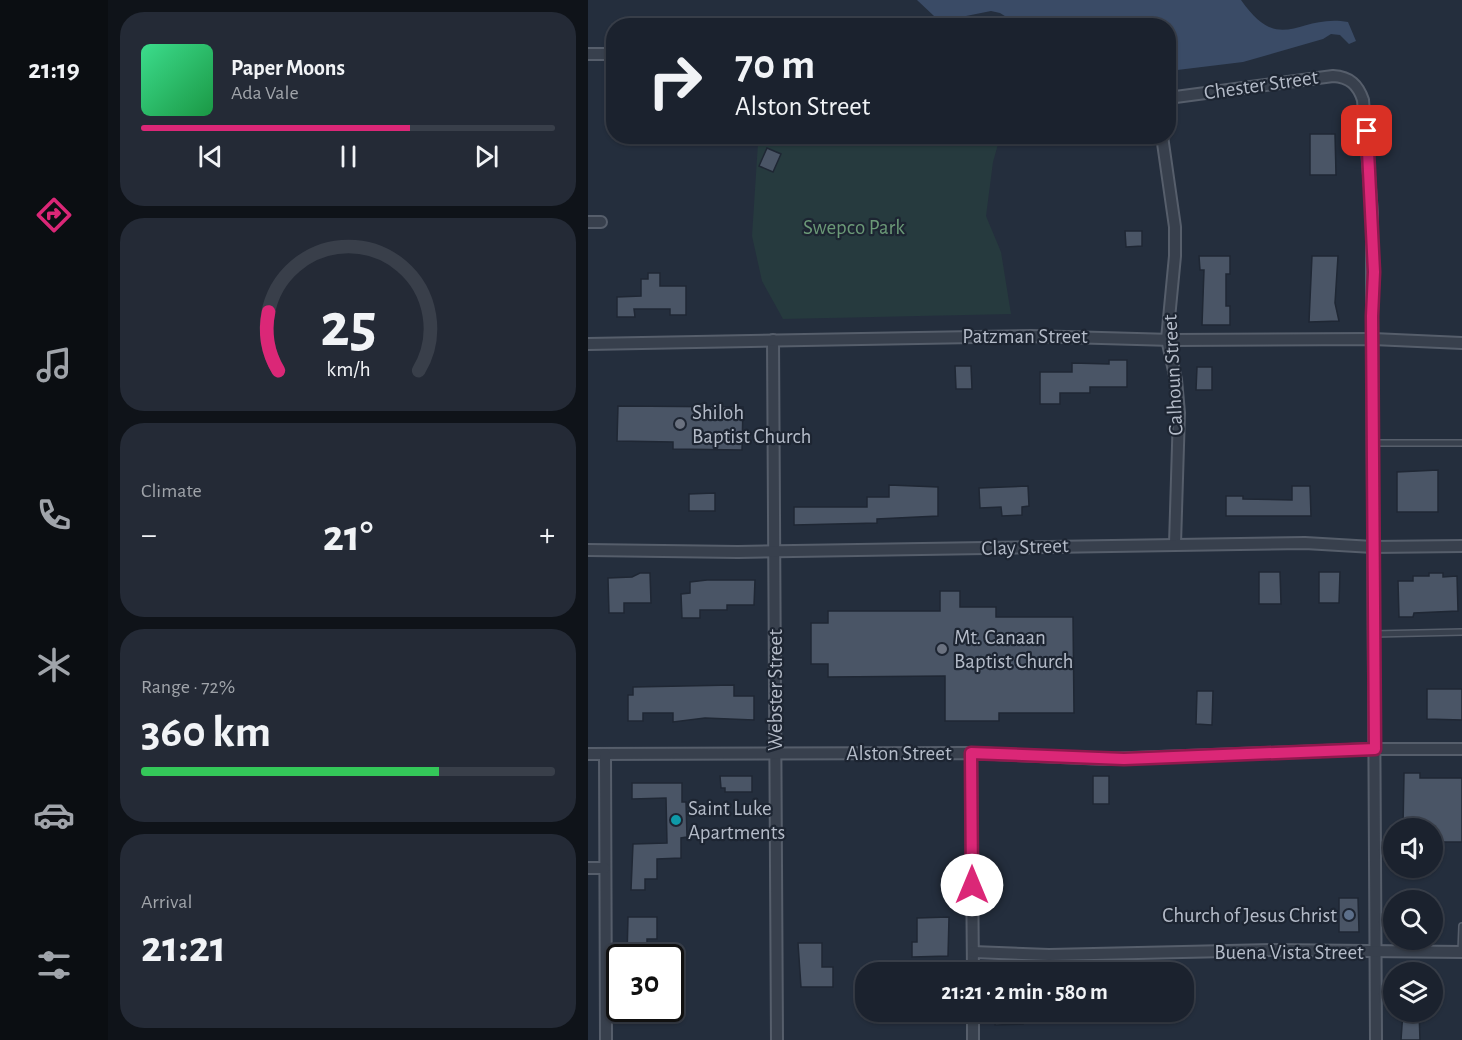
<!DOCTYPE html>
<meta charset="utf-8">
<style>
body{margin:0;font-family:"Alegreya Sans",sans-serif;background:#242a36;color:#f1f3f6;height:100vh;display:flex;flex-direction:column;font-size:22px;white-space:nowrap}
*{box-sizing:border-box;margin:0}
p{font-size:20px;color:#a0a4aa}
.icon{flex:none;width:33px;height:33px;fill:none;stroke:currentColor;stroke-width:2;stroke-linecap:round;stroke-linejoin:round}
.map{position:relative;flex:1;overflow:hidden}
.side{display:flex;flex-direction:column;gap:12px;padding:12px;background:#0f1319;width:480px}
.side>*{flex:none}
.top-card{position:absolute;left:18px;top:18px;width:570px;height:126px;border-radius:24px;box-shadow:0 2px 4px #0004,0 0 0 2px #393f4a;background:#1b222e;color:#f1f3f6;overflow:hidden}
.tools{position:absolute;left:795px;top:818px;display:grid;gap:12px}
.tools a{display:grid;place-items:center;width:60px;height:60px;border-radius:50%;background:#1b222e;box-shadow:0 2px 4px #0004,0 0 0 2px #393f4a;font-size:30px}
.speed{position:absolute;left:18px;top:944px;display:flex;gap:12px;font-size:30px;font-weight:700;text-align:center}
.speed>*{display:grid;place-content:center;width:78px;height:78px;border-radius:50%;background:#1b222e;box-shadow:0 2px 4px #0004,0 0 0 2px #393f4a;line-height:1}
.speed .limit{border:3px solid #111;border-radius:9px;background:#fff;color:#111}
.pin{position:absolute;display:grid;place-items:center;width:51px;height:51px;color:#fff;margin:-26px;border-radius:12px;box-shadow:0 3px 9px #0006}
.me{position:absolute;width:66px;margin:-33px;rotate:0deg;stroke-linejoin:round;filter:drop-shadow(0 0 4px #0008)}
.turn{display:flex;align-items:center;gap:21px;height:126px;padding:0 30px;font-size:27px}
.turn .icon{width:78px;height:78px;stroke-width:2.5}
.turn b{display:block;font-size:42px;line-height:51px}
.big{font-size:45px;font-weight:700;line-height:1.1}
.side .tile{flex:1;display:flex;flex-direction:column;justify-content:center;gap:9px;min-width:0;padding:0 21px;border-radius:24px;background:#242a36}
.side .dial{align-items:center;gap:0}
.dial svg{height:156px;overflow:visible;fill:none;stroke:#393f4a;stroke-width:7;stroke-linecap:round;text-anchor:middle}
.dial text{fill:#f1f3f6;stroke:none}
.song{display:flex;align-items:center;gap:18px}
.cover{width:72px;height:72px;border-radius:9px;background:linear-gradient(135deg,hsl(150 70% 55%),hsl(140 70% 35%))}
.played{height:6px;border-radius:3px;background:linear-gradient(90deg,#db2777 65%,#393f4a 65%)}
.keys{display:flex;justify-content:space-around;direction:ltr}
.heat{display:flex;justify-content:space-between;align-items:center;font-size:33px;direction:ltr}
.charge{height:9px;border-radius:4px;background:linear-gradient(90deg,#34c759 72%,#393f4a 0)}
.trip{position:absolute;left:267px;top:962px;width:339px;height:60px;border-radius:24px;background:#1b222e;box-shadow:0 2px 4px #0004,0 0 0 2px #393f4a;font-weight:700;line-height:60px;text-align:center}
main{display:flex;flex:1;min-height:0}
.tabs{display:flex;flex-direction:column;width:108px;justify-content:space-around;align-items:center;background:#0b0e12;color:#a0a4aa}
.tabs .icon{width:42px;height:42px}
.tabs .active{color:#db2777}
.tabs b{font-size:27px;color:#f1f3f6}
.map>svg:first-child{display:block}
</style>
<main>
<nav class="tabs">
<b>21:19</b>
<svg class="icon active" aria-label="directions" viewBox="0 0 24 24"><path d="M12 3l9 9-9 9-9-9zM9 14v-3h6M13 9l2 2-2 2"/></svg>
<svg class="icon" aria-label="music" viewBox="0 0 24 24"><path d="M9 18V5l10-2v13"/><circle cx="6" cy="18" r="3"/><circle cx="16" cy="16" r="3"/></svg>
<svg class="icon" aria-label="phone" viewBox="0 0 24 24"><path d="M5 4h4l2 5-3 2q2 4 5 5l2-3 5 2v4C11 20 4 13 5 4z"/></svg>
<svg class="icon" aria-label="climate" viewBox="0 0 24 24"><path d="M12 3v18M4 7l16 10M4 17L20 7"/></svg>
<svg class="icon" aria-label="car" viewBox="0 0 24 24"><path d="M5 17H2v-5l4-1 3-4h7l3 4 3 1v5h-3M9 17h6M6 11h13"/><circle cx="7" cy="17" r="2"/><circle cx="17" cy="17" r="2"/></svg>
<svg class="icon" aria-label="filters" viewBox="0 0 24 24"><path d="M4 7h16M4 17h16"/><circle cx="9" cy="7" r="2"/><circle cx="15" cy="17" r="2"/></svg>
</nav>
<section class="side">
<div class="tile">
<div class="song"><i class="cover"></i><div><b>Paper Moons</b><p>Ada Vale</p></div></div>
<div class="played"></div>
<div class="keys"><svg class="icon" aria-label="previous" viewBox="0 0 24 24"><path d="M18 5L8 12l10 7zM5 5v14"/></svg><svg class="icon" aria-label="pause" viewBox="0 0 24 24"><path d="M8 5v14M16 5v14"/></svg><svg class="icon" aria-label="next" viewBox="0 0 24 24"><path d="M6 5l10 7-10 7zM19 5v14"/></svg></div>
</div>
<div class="tile dial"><svg viewBox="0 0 100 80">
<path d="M14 69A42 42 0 1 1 86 69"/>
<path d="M14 69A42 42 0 0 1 9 39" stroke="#db2777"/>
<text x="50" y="56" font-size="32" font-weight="700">25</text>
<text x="50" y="72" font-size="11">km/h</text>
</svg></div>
<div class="tile"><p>Climate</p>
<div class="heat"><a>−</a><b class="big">21°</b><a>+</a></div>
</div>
<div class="tile"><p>Range · 72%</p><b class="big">360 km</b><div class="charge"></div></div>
<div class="tile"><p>Arrival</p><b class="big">21:21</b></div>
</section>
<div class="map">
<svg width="874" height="1040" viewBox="0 0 874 1040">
<rect width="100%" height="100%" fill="#242e3d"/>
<!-- green -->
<path fill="#263a3e" d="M173,137H412L405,162L398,216L413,252L423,314L195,319L174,281L164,236L170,143Z"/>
<!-- water -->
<path fill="#3a4b66" d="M329,0H653C693,57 710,13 760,22L768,41L761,44L752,35L743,34L735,39L655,62L581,71L580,26L431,25L412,13L403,11L358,20L346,16Z"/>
<!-- building -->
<g fill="#4a5566" stroke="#1f2734" stroke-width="1.5">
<path d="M722,134H747L748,175H722Z"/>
<path d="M179,148L193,154L185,172L171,166Z"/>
<path d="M537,231H554V246L538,247Z"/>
<path d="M611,256H642V274H638V306H642V325H614L616,270H612Z"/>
<path d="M724,256H750L747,303L751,321L721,322Z"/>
<path d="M60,273H72V286H98V315H82V309H46L47,317H29V297L53,296V279H60Z"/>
<path d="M521,360H539V387H502V393H472V404H452V372H484V363L521,364Z"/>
<path d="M367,366H383L384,389H368Z"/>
<path d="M609,367H624V390H608Z"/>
<path d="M30,406L155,407L154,450L85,449V442L29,441Z"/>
<path d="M850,470V512H809V472Z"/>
<path d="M301,485L350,487V516L289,519V523L206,525V507H279V497H301Z"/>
<path d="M440,486L441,506L434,507V515L414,516L413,507L392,508L391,488Z"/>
<path d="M704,486H722L723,516H638V496H655V499L704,500Z"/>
<path d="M127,493V511H101V494Z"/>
<path d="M671,572H692L693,604H671Z"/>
<path d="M731,572H752L751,603H731Z"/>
<path d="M52,573H62L63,603H36V613H21L20,578L44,577Z"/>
<path d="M841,573H855V577L869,576L870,611L826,613L825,617H811L810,581H825V576H841Z"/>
<path d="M119,580H167L166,605H139V610H112V618H94L93,594L102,593V582Z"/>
<path d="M352,591H372V607H408V617H485L486,713H411V721H357V676L240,677V664H223V623H240V611H352Z"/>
<path d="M146,685V696H166V720L117,718L85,722V713H55V721H40V695H45V687Z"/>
<path d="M839,689H874V720L839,719Z"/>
<path d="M609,691H625L624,725L608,724Z"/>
<path d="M816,773H832V778H874V842H844V828H815Z"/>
<path d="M132,776H164V792H137V788H133Z"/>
<rect x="505" y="776" width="16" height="28"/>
<path d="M44,783H94V802H98L99,837L93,838V858L69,859V879H57V890H43L45,844L79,843L78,798L44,799Z"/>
<path d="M751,898H770L771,932H751Z"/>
<path d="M40,917H69V939H59V957H39Z"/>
<path d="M361,917L360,956L324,957V942H329V918Z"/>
<path d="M210,943H234V967H245V987H213Z"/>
<path d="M407,1011H435V1024L407,1025Z"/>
<path d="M815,1011H831L832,1040H813Z"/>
</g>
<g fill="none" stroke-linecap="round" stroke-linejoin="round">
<defs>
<g id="lane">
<path d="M785,443H874"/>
<path d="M786,634L874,632"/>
<path d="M873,952L874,926"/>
</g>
<g id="street">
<path d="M0,54H26"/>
<path d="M580,98L745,76C762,77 770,85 775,100L784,213V316L788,1040"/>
<path d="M574,136L587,227V256L579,339L588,380L591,413L587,544"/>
<path d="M0,222H13"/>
<path d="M185,340L189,1040"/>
<path d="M0,344L443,336L584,340L785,339L874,343"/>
<path d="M0,550L150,552L717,543L785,547L874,546"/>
<path d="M383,753L385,972"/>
<path d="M0,754L383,753L517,759L787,749H874"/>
<path d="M17,754L18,1040"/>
<path d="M0,868H17"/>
<path d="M385,952L461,955L684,950L874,952"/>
<path d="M385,1011V1040"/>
</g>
</defs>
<!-- lane casing -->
<use href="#lane" stroke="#565e6b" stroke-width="8"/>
<!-- street casing -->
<use href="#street" stroke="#565e6b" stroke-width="14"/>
<!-- lane -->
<use href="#lane" stroke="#38404d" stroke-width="5"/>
<!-- street -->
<use href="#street" stroke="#38404d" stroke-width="10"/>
</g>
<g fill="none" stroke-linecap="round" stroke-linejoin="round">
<defs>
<path id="route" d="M384,885L383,753L536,759L787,749L784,316L786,272L779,131"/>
</defs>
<!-- route casing -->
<use href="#route" stroke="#8e194d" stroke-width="15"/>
<!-- route -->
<use href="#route" stroke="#db2777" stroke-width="10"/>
</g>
<!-- markers -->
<g fill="#6b7280" stroke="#1d2532" stroke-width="2">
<circle cx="92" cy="424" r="6"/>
<circle cx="354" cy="649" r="6"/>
</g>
<circle fill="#0f9aa8" stroke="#1d2532" stroke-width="2" cx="88" cy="820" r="6"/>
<circle fill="#5c6f8a" stroke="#1d2532" stroke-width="2" cx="761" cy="915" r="6"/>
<g text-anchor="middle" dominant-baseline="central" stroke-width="4.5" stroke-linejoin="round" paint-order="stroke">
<!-- street labels -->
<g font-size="21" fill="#b4bbc8" stroke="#1d2532">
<text transform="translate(673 85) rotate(-8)">Chester Street</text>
<text x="437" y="336">Patzman Street</text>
<text transform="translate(585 375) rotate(-93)">Calhoun Street</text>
<text transform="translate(437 547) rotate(-2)">Clay Street</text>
<text transform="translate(187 690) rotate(-90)">Webster Street</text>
<text x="311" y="753">Alston Street</text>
<text x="701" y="952">Buena Vista Street</text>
</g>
<!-- park labels -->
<g font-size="21" fill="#6b9977" stroke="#1d2532">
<text x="266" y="227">Swepco Park</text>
</g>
<!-- poi labels -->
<g font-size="21" fill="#b4bbc8" stroke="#1d2532" text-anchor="start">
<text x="104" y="412">Shiloh<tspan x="104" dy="24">Baptist Church</tspan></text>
<text x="366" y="637">Mt. Canaan<tspan x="366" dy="24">Baptist Church</tspan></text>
<text x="100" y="808">Saint Luke<tspan x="100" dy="24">Apartments</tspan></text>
<text x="749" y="915" text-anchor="end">Church of Jesus Christ</text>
</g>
</g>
</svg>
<div class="tools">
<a><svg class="icon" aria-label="sound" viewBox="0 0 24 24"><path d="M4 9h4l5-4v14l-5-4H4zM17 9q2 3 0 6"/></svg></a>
<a><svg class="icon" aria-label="search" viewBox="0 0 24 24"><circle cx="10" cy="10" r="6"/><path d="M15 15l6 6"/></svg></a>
<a><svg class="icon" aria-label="layers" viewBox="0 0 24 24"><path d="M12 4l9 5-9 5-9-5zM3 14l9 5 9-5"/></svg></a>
</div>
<div class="speed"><div class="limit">30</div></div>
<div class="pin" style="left:779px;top:131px;background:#d93025"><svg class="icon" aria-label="arrive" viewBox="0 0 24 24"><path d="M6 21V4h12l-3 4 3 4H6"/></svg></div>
<svg class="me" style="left:384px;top:885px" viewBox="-20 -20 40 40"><circle r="19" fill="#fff"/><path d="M0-13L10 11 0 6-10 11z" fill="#db2777"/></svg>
<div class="trip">21:21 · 2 min · 580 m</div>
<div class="top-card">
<div class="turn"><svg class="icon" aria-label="right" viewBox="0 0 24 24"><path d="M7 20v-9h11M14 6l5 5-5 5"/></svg><div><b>70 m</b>Alston Street</div></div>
</div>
</div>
</main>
